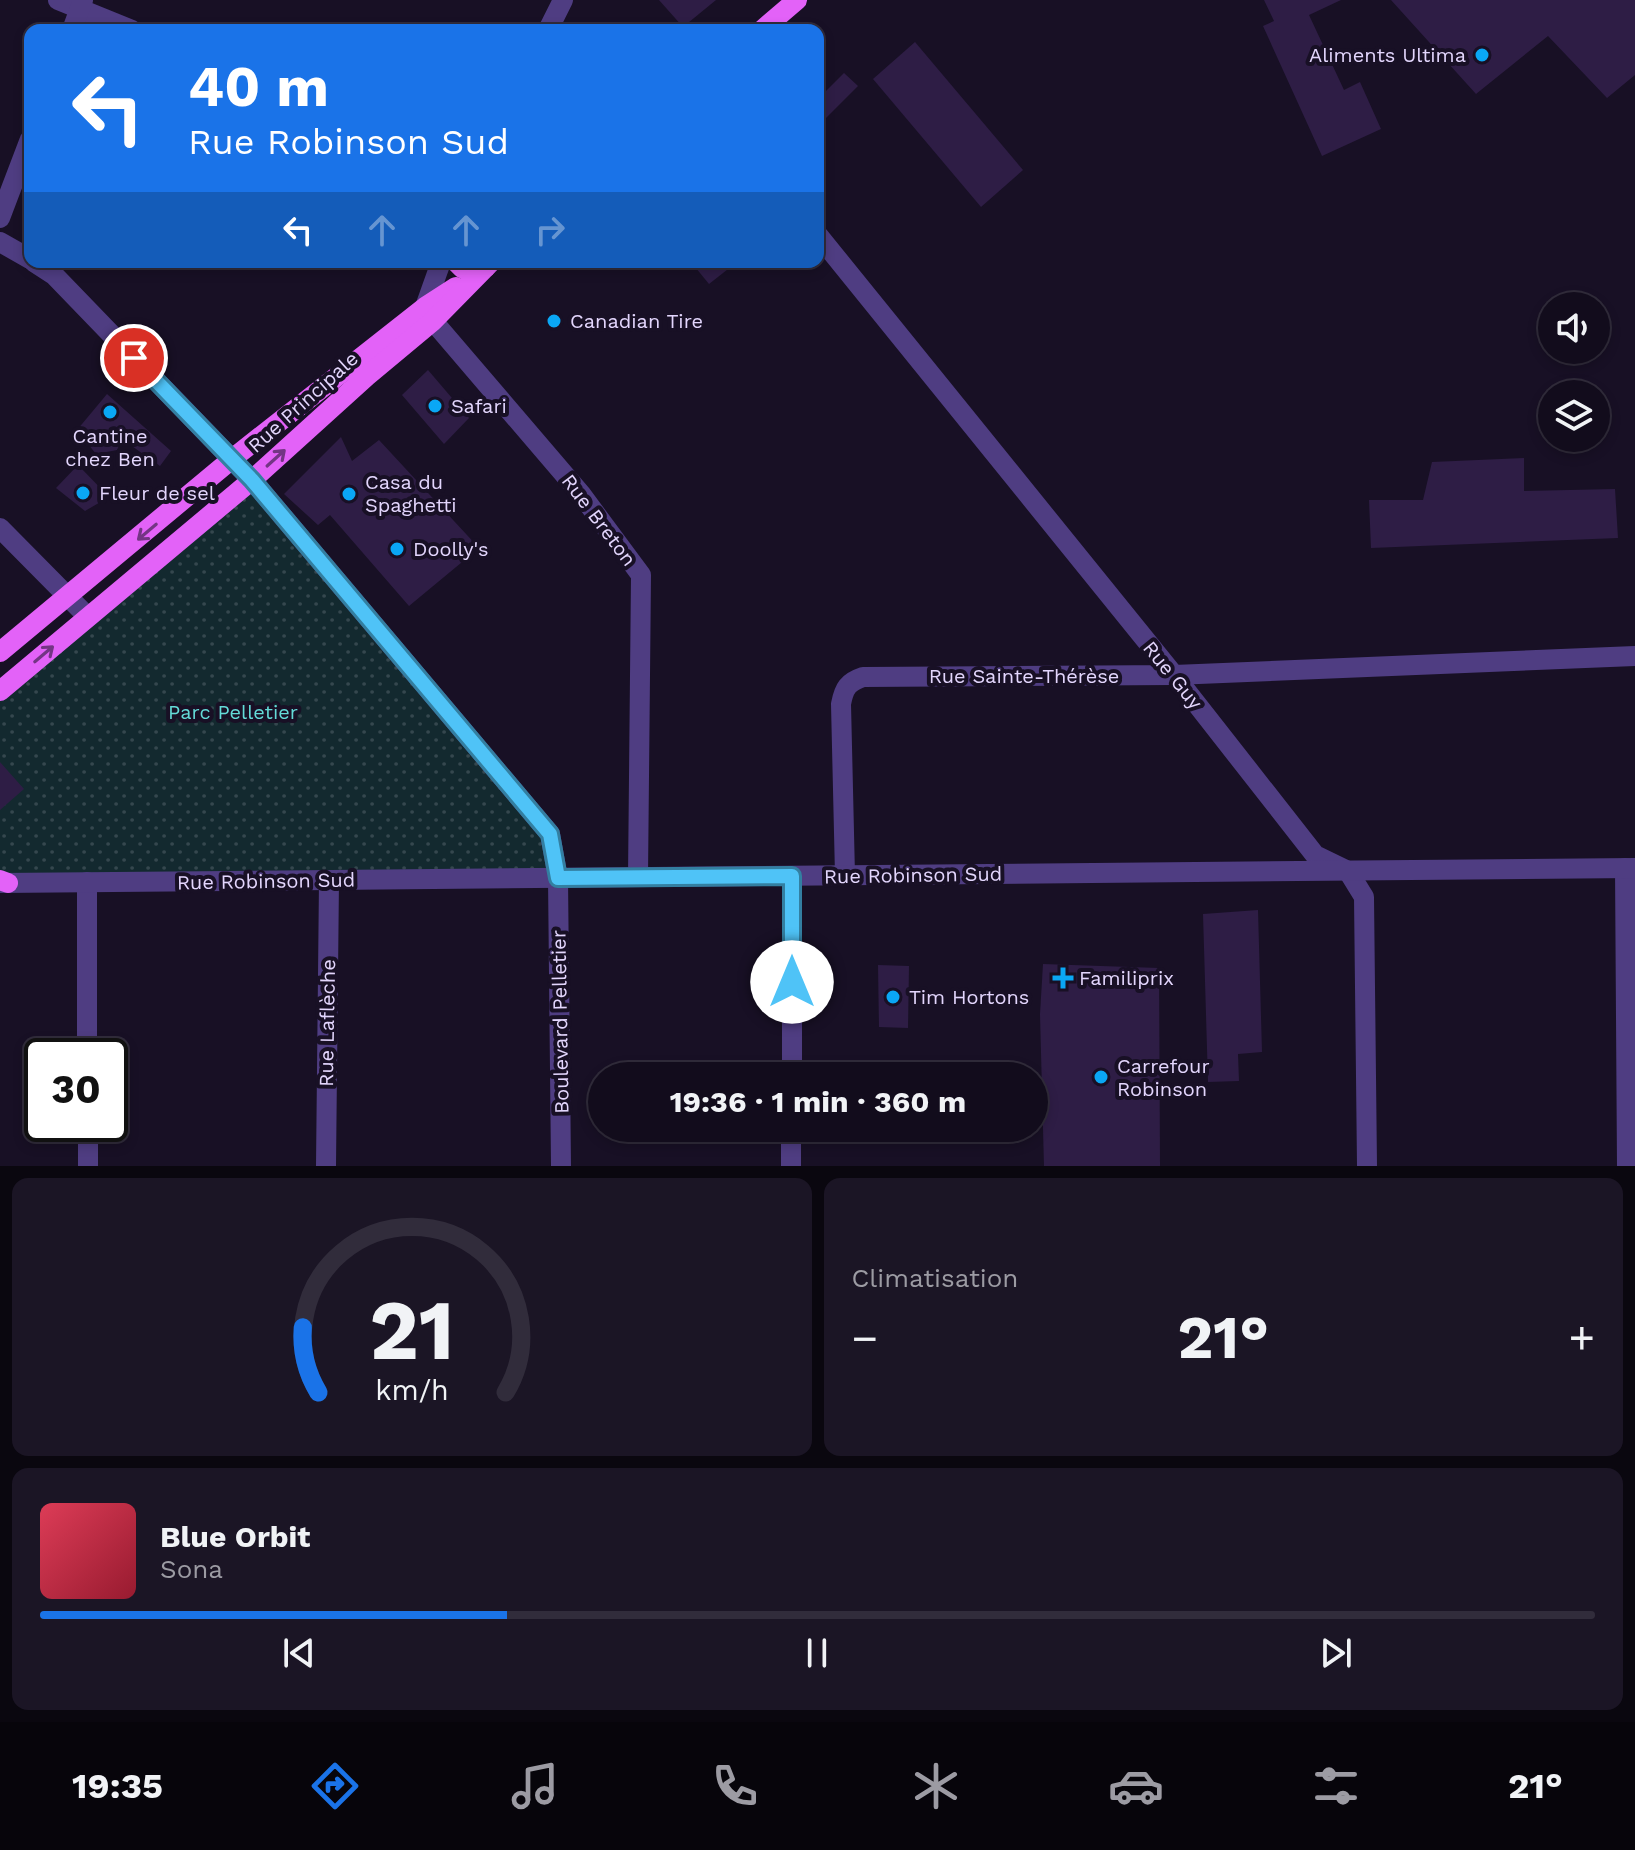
<!DOCTYPE html>
<html lang="fr">
<meta charset="utf-8">
<style>
body{margin:0;font-family:"Work Sans",sans-serif;background:#1b1525;color:#f1f3f6;height:100vh;display:flex;flex-direction:column;font-size:30px;white-space:nowrap}
*{box-sizing:border-box;margin:0}
p{font-size:26px;color:#9c9ba3}
.icon{flex:none;width:44px;height:44px;fill:none;stroke:currentColor;stroke-width:2;stroke-linecap:round;stroke-linejoin:round}
.map{position:relative;height:1166px;overflow:hidden}
.panel{display:flex;flex-direction:column;gap:12px;padding:12px;background:#0a070f;flex:1}
.panel>*{flex:none}
.top-card{position:absolute;left:24px;top:24px;width:800px;height:244px;border-radius:16px;box-shadow:0 4px 12px #0003,0 0 0 2px #312c3b;background:#1a73e8;color:#fff;overflow:hidden}
.fabs{position:absolute;left:1538px;top:292px;display:grid;gap:16px}
.fabs a{display:grid;place-items:center;width:72px;height:72px;border-radius:50%;background:#120c1c;box-shadow:0 4px 12px #0003,0 0 0 2px #312c3b;font-size:40px}
.speed{position:absolute;left:24px;top:1038px;display:flex;gap:16px;font-size:40px;font-weight:700;text-align:center}
.speed>*{display:grid;place-content:center;width:104px;height:104px;border-radius:50%;background:#120c1c;box-shadow:0 4px 12px #0003,0 0 0 2px #312c3b;line-height:1}
.speed .limit{border:4px solid #111;border-radius:12px;background:#fff;color:#111}
.pin{position:absolute;display:grid;place-items:center;width:68px;height:68px;color:#fff;margin:-34px;border:4px solid #fff;border-radius:50%;box-shadow:0 2px 8px #0007}
.me{position:absolute;width:88px;margin:-44px;rotate:0deg;stroke-linejoin:round;filter:drop-shadow(0 0 6px #0008)}
.turn{display:flex;align-items:center;gap:28px;height:168px;padding:0 32px;font-size:36px}
.turn .icon{width:104px;height:104px;stroke-width:2.5}
.turn b{display:block;font-size:56px;line-height:68px}
.lanes{display:flex;align-items:center;height:76px;padding:0 32px;background:#0003;justify-content:center;gap:40px;direction:ltr}
.lanes .off{opacity:.35}
.big{font-size:60px;font-weight:700;line-height:1.1}
.panel .tile{flex:1;display:flex;flex-direction:column;justify-content:center;gap:12px;min-width:0;padding:0 28px;border-radius:16px;background:#1b1525}
.panel .dial{align-items:center;gap:0}
.dial svg{height:208px;overflow:visible;fill:none;stroke:#312c3b;stroke-width:7;stroke-linecap:round;text-anchor:middle}
.dial text{fill:#f1f3f6;stroke:none}
.song{display:flex;align-items:center;gap:24px}
.cover{width:96px;height:96px;border-radius:12px;background:linear-gradient(135deg,hsl(350 70% 55%),hsl(350 70% 35%))}
.played{height:8px;border-radius:4px;background:linear-gradient(90deg,#1a73e8 30%,#312c3b 30%)}
.keys{display:flex;justify-content:space-around;direction:ltr}
.heat{display:flex;justify-content:space-between;align-items:center;font-size:44px;direction:ltr}
.panel .tiles{flex:1;display:grid;gap:12px;grid-template-columns:1fr 1fr}
.tile:last-child{grid-column:span 2}
.trip{position:absolute;left:588px;top:1062px;width:460px;height:80px;border-radius:40px;background:#120c1c;box-shadow:0 4px 12px #0003,0 0 0 2px #312c3b;font-weight:700;line-height:80px;text-align:center}
.dock{display:flex;height:128px;justify-content:space-around;align-items:center;background:#07050b;color:#9c9ba3}
.dock .icon{width:56px;height:56px}
.dock .on{color:#1a73e8}
.dock b{font-size:36px;color:#f1f3f6}
.map>svg:first-child{display:block}
</style>
<div class="map">
<svg width="1635" height="1166" viewBox="0 0 1635 1166">
<defs>
<pattern id="grass-dots" width="8" height="8" patternUnits="userSpaceOnUse" patternTransform="scale(2)"><rect width="8" height="8" fill="#13292f"/><path d="M2 2h.1M6 6h.1" fill="none" stroke="#35474e" stroke-width="1.8" stroke-linecap="round"/></pattern>
</defs>
<rect width="100%" height="100%" fill="#181025"/>
<!-- grass -->
<path fill="url(#grass-dots)" d="M252,480L550,834L558,878L0,874V698Z"/>
<!-- building -->
<g fill="#2e1d45">
<path d="M659,0H716L683,27Z"/>
<path d="M1264,0H1341L1309,15L1344,90L1360,82L1381,129L1322,156L1263,26L1274,21Z"/>
<path d="M1391,0H1635V75L1607,98L1548,36L1476,94Z"/>
<path d="M915,42L1023,170L981,207L873,79Z"/>
<path d="M844,73L858,86L818,126V99Z"/>
<path d="M691,262H737L709,284Z"/>
<path d="M428,370L469,418L444,444L402,395Z"/>
<path d="M107,394L171,451L160,466L122,439L117,450L96,454L77,430Z"/>
<path d="M341,437L352,461L379,440L479,548L409,606L330,515L318,525L284,494Z"/>
<path d="M1524,458V491L1615,489L1618,538L1371,548L1369,500H1423L1432,462Z"/>
<path d="M78,465L109,497L85,511L56,488Z"/>
<path d="M0,762L24,789L0,810Z"/>
<path d="M1258,910L1262,1052L1238,1054L1239,1081L1208,1082L1203,914Z"/>
<path d="M1043,964L1159,968L1160,1166H1044L1040,1014Z"/>
<path d="M878,965L909,966L908,1028L879,1027Z"/>
</g>
<g fill="none" stroke-linecap="round" stroke-linejoin="round">
<!-- minor -->
<g stroke="#4f3d82" stroke-width="20">
<path d="M58,0L132,30"/>
<path d="M72,30L83,0"/>
<path d="M548,30L563,0"/>
<path d="M0,218L30,139"/>
<path d="M818,235L1174,675L1315,855L1348,871L1364,897L1367,1166"/>
<path d="M0,242L30,259"/>
<path d="M34,262L54,275L252,480L550,834L558,878L561,1166"/>
<path d="M441,262L425,307L433,321L581,494L641,575L638,877"/>
<path d="M0,528L88,617"/>
<path d="M1625,868L1627,1166"/>
<path d="M845,875L841,704C844,688 848,682 863,677L1174,675L1635,656"/>
<path d="M87,882V1056"/>
<path d="M0,883L1635,868"/>
<path d="M792,1076V876"/>
<path d="M88,1124V1166"/>
<path d="M326,1166L329,880"/>
<path d="M791,1166V1128"/>
</g>
<!-- major -->
<g stroke="#e362f8" stroke-width="20">
<path d="M762,30L797,0"/>
<path d="M456,262L462,268L471,272L486,267"/>
<path d="M0,652L232,459L425,307L456,287"/>
<path d="M0,691L252,480L367,376L433,321L491,262"/>
<path d="M0,880L8,883"/>
</g>
</g>
<!-- one-way arrows -->
<defs><path id="oneway-shaft" d="M-6 0H5M1.5-3L5.5 0L1.5 3" fill="none" stroke-width="1.6" stroke-linecap="round" stroke-linejoin="round" transform="scale(2)"/></defs>
<g stroke="#733584">
<use href="#oneway-shaft" transform="translate(276 458) rotate(-42)"/>
<use href="#oneway-shaft" transform="translate(147 532) rotate(140)"/>
<use href="#oneway-shaft" transform="translate(44 654) rotate(-40)"/>
</g>
<g fill="none" stroke-linecap="round" stroke-linejoin="round">
<defs>
<path id="route" d="M134,358L252,480L550,834L558,878L792,876V982"/>
</defs>
<!-- route casing -->
<use href="#route" stroke="#337fa1" stroke-width="20"/>
<!-- route -->
<use href="#route" stroke="#4fc3f7" stroke-width="14"/>
</g>
<!-- markers -->
<g fill="#0aa7f5" stroke="#181025" stroke-width="3">
<circle cx="1482" cy="55" r="8"/>
<circle cx="554" cy="321" r="8"/>
<circle cx="435" cy="406" r="8"/>
<circle cx="110" cy="412" r="8"/>
<circle cx="83" cy="493" r="8"/>
<circle cx="349" cy="494" r="8"/>
<circle cx="397" cy="549" r="8"/>
<path d="M1059 966h8v8h8v8h-8v8h-8v-8h-8v-8h8z"/>
<circle cx="893" cy="997" r="8"/>
<circle cx="1101" cy="1077" r="8"/>
</g>
<g text-anchor="middle" dominant-baseline="central" stroke-width="8" stroke-linejoin="round" paint-order="stroke">
<!-- poi labels -->
<g font-size="20" fill="#e3d6fd" stroke="#181025" text-anchor="start">
<text x="1466" y="55" text-anchor="end">Aliments Ultima</text>
<text x="570" y="321">Canadian Tire</text>
<text x="451" y="406">Safari</text>
<text x="110" y="436" text-anchor="middle">Cantine<tspan x="110" dy="23">chez Ben</tspan></text>
<text x="365" y="482">Casa du<tspan x="365" dy="23">Spaghetti</tspan></text>
<text x="99" y="493">Fleur de sel</text>
<text x="413" y="549">Doolly's</text>
<text x="1079" y="978">Familiprix</text>
<text x="909" y="997">Tim Hortons</text>
<text x="1117" y="1066">Carrefour<tspan x="1117" dy="23">Robinson</tspan></text>
</g>
<!-- street labels -->
<g font-size="20" fill="#e3d6fd" stroke="#181025">
<text transform="translate(303 402) rotate(-42)">Rue Principale</text>
<text transform="translate(599 520) rotate(53)">Rue Breton</text>
<text transform="translate(1173 675) rotate(51)">Rue Guy</text>
<text x="1024" y="676">Rue Sainte-Thérèse</text>
<text transform="translate(913 875) rotate(-1)">Rue Robinson Sud</text>
<text transform="translate(266 881) rotate(-1)">Rue Robinson Sud</text>
<text transform="translate(560 1022) rotate(-91)">Boulevard Pelletier</text>
<text transform="translate(327 1023) rotate(-89)">Rue Laflèche</text>
</g>
<!-- park labels -->
<g font-size="20" fill="#64dbd8" stroke="#181025">
<text x="233" y="712">Parc Pelletier</text>
</g>
</g>
</svg>
<div class="fabs">
<a><svg class="icon" aria-label="sound" viewBox="0 0 24 24"><path d="M4 9h4l5-4v14l-5-4H4zM17 9q2 3 0 6"/></svg></a>
<a><svg class="icon" aria-label="layers" viewBox="0 0 24 24"><path d="M12 4l9 5-9 5-9-5zM3 14l9 5 9-5"/></svg></a>
</div>
<div class="speed"><div class="limit">30</div></div>
<div class="pin" style="left:134px;top:358px;background:#d93025"><svg class="icon" aria-label="arrive" viewBox="0 0 24 24"><path d="M6 21V4h12l-3 4 3 4H6"/></svg></div>
<svg class="me" style="left:792px;top:982px" viewBox="-20 -20 40 40"><circle r="19" fill="#fff"/><path d="M0-13L10 11 0 6-10 11z" fill="#4fc3f7"/></svg>
<div class="trip">19:36 · 1 min · 360 m</div>
<div class="top-card">
<div class="turn"><svg class="icon" aria-label="left" viewBox="0 0 24 24"><path d="M17 20v-9H6M10 6l-5 5 5 5"/></svg><div><b>40 m</b>Rue Robinson Sud</div></div>
<div class="lanes"><svg class="icon" aria-label="left" viewBox="0 0 24 24"><path d="M17 20v-9H6M10 6l-5 5 5 5"/></svg><svg class="icon off" aria-label="ahead" viewBox="0 0 24 24"><path d="M12 20V5M6 11l6-6 6 6"/></svg><svg class="icon off" aria-label="ahead" viewBox="0 0 24 24"><path d="M12 20V5M6 11l6-6 6 6"/></svg><svg class="icon off" aria-label="right" viewBox="0 0 24 24"><path d="M7 20v-9h11M14 6l5 5-5 5"/></svg></div>
</div>
</div>
<section class="panel">
<div class="tiles">
<div class="tile dial"><svg viewBox="0 0 100 80">
<path d="M14 69A42 42 0 1 1 86 69"/>
<path d="M14 69A42 42 0 0 1 8 44" stroke="#1a73e8"/>
<text x="50" y="56" font-size="32" font-weight="700">21</text>
<text x="50" y="72" font-size="11">km/h</text>
</svg></div>
<div class="tile"><p>Climatisation</p>
<div class="heat"><a>−</a><b class="big">21°</b><a>+</a></div>
</div>
<div class="tile">
<div class="song"><i class="cover"></i><div><b>Blue Orbit</b><p>Sona</p></div></div>
<div class="played"></div>
<div class="keys"><svg class="icon" aria-label="previous" viewBox="0 0 24 24"><path d="M18 5L8 12l10 7zM5 5v14"/></svg><svg class="icon" aria-label="pause" viewBox="0 0 24 24"><path d="M8 5v14M16 5v14"/></svg><svg class="icon" aria-label="next" viewBox="0 0 24 24"><path d="M6 5l10 7-10 7zM19 5v14"/></svg></div>
</div>
</div>
</section>
<nav class="dock">
<b>19:35</b>
<svg class="icon on" aria-label="directions" viewBox="0 0 24 24"><path d="M12 3l9 9-9 9-9-9zM9 14v-3h6M13 9l2 2-2 2"/></svg>
<svg class="icon" aria-label="music" viewBox="0 0 24 24"><path d="M9 18V5l10-2v13"/><circle cx="6" cy="18" r="3"/><circle cx="16" cy="16" r="3"/></svg>
<svg class="icon" aria-label="phone" viewBox="0 0 24 24"><path d="M5 4h4l2 5-3 2q2 4 5 5l2-3 5 2v4C11 20 4 13 5 4z"/></svg>
<svg class="icon" aria-label="climate" viewBox="0 0 24 24"><path d="M12 3v18M4 7l16 10M4 17L20 7"/></svg>
<svg class="icon" aria-label="car" viewBox="0 0 24 24"><path d="M5 17H2v-5l4-1 3-4h7l3 4 3 1v5h-3M9 17h6M6 11h13"/><circle cx="7" cy="17" r="2"/><circle cx="17" cy="17" r="2"/></svg>
<svg class="icon" aria-label="filters" viewBox="0 0 24 24"><path d="M4 7h16M4 17h16"/><circle cx="9" cy="7" r="2"/><circle cx="15" cy="17" r="2"/></svg>
<b>21°</b>
</nav>
